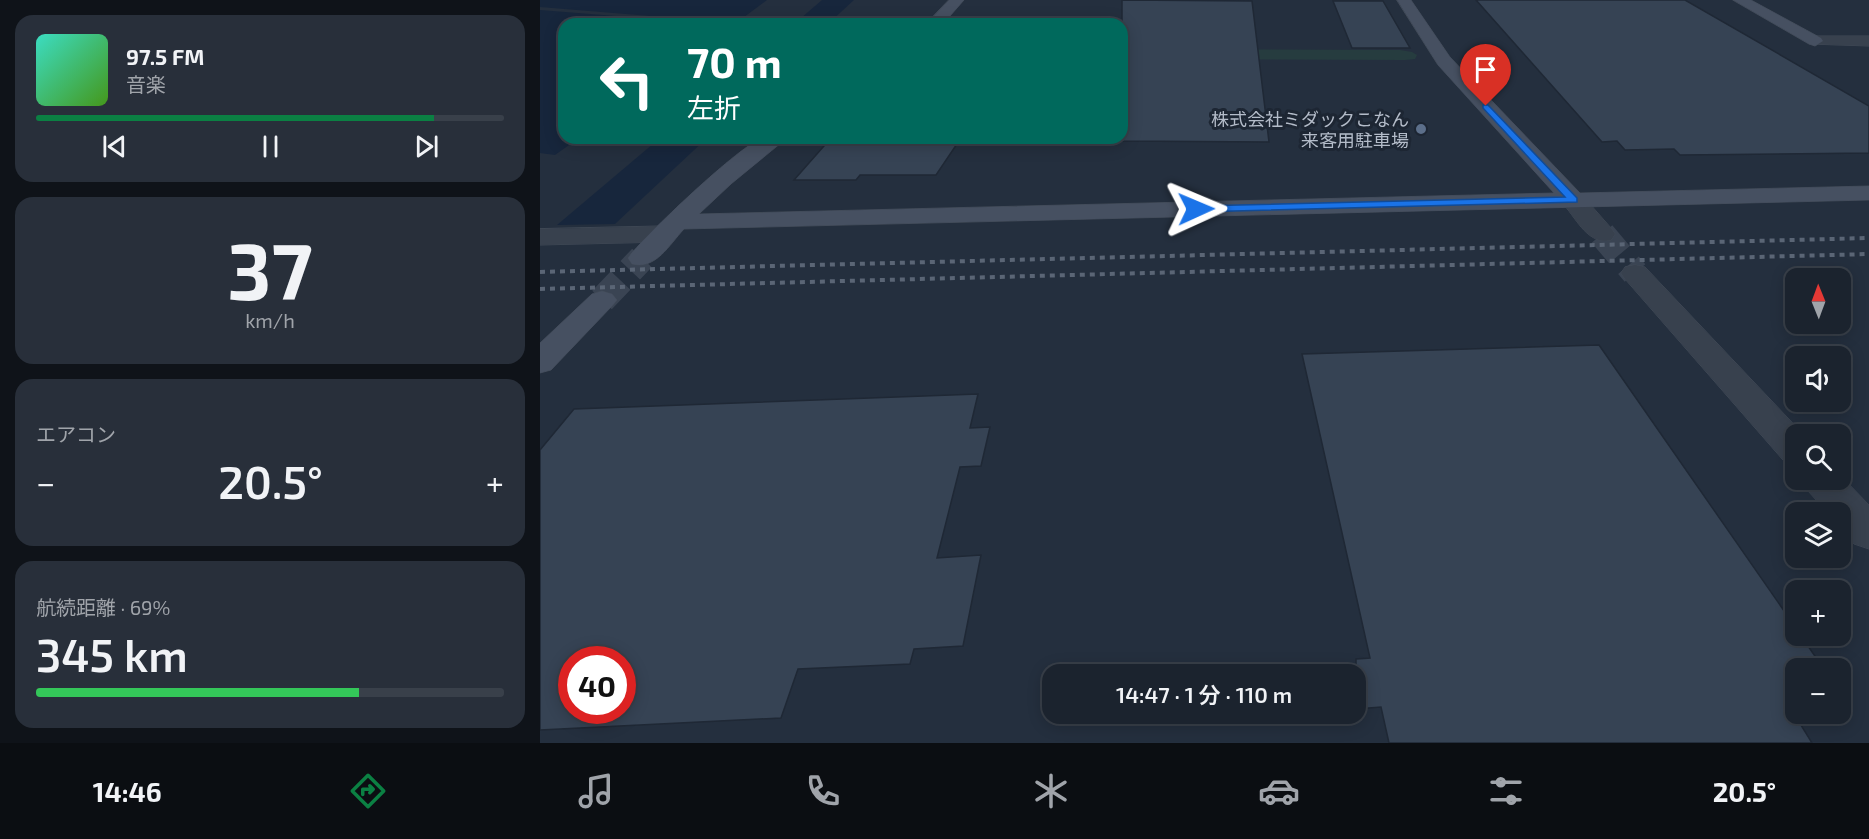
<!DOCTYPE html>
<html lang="ja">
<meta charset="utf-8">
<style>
body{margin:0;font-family:"Exo 2","Noto Sans JP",sans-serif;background:#282f3a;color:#f1f3f6;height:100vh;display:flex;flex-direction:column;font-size:22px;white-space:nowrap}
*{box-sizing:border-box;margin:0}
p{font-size:20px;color:#a0a4aa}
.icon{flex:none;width:33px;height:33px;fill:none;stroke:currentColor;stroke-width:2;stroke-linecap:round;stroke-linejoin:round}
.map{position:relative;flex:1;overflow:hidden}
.panel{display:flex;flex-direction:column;gap:15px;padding:15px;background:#0f1319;width:540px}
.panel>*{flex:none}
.guide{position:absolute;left:18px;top:18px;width:570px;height:126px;border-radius:18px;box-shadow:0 3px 15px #0003,0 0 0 2px #39404a;background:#00695c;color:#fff;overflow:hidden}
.needle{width:39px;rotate:359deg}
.controls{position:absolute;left:1245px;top:268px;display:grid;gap:12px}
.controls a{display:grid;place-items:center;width:66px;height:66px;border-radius:12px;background:#1b232e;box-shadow:0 3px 15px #0003,0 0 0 2px #39404a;font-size:30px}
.speed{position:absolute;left:18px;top:646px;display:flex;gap:12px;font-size:30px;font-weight:700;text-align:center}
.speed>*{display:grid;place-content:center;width:78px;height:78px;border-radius:50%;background:#1b232e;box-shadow:0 3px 15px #0003,0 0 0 2px #39404a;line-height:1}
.speed .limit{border:9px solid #d22;background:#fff;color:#111}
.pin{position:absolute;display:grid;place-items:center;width:51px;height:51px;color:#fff;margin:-62px -26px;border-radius:50% 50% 50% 0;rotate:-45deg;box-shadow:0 0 6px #0007}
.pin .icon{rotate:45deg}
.me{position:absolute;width:66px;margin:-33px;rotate:89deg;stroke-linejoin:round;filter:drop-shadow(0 0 4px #0008)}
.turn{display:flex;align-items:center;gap:21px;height:126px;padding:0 30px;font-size:27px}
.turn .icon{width:78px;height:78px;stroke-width:2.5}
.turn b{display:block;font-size:42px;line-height:51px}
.big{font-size:45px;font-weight:600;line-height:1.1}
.panel .tile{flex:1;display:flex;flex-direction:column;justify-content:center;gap:9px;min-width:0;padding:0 21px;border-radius:18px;background:#282f3a}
.panel .dial{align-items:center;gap:0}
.dial b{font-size:78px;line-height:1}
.song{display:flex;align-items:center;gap:18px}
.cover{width:72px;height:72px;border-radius:9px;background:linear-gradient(135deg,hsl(170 70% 55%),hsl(100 70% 35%))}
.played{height:6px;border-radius:3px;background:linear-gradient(90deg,#0b8043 85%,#39404a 85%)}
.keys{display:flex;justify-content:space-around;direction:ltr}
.heat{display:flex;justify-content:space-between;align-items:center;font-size:33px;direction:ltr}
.charge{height:9px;border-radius:4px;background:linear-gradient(90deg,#34c759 69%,#39404a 0)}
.trip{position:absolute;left:502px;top:664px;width:324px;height:60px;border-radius:18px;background:#1b232e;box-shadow:0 3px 15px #0003,0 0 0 2px #39404a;font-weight:600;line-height:60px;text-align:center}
.tab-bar{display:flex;height:96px;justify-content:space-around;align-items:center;background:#0b0e12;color:#a0a4aa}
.tab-bar .icon{width:42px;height:42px}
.tab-bar .current{color:#0b8043}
.tab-bar b{font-size:27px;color:#f1f3f6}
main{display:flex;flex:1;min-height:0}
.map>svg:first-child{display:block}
</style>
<main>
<section class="panel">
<div class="tile">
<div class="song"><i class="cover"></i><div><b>97.5 FM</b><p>音楽</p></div></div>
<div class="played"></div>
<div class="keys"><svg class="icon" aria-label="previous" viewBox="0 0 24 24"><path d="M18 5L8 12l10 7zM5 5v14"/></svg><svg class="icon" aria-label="pause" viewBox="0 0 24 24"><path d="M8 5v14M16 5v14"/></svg><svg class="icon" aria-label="next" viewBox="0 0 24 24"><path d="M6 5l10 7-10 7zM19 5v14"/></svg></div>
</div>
<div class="tile dial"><b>37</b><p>km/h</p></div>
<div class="tile"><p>エアコン</p>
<div class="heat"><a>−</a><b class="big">20.5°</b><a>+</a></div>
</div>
<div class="tile"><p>航続距離 · 69%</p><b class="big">345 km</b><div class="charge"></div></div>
</section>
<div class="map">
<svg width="1329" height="743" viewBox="0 0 1329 743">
<rect width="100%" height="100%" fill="#242f3e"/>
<!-- green -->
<path fill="#263c3f" d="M582,49L860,50L872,52L877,55L875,59L865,60L590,59Z"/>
<!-- water -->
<g fill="#17263c">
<path d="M0,0H227L196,23L0,7Z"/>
<path d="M282,0H314L288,24H254Z"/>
<path d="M0,10L177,24H24V138H39L15,155L0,153Z"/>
<path d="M120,138H167L75,224L17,225Z"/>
</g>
<!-- building -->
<g fill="#364354" stroke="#1f2835" stroke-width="1.5" fill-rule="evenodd">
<path d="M582,0L712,1L729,142L582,141Z"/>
<path d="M936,0H1145L1329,106V153L1140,155L1134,149L1085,150L1077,141L1062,142Z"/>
<path d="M793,1H843L870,48H812Z"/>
<path d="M291,138H421L396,175H320L316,180H254Z"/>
<path d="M1059,345L1256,628V636H1261L1284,669H1256V717L1272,743H849L841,707L816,709V659L830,658L762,354Z"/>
<path d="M438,394L430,428L450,427L441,466L420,467L397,558L441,555L423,646L374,649L370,664L258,669L241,718L0,730V450L34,409ZM32,660H82V711H32Z"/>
</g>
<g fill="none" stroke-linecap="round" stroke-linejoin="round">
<!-- street-tunnel -->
<path stroke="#3a4453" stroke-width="27" stroke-dasharray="27 14" stroke-linecap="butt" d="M1062,234L1095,273"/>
<!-- secondary-tunnel -->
<path stroke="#3a4453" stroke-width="27" stroke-dasharray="27 14" stroke-linecap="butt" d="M62,300L102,258"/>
<defs>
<g id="street">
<path d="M1275,36H1329V46L1269,44L1267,41Z"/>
<path d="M1033,193L1042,195L1071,228L1075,234L1071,240C1048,245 1038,221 1024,205L1021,200L1024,195Z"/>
<path d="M124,226L133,228L137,234L133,240L124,242L0,245V229Z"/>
<path d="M1095,265L1105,267L1264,435H1256V464L1243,460L1085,279L1081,273L1085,267Z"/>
<path d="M1300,475L1329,505V549L1314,544L1300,528V513H1288L1268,491L1263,480H1300Z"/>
</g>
<g id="secondary">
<path d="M409,0H424L403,24H386Z"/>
<path d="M857,0H871L910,57L1040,193L1329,186V200L144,229C129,245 116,270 92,264L88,258C102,238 203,142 223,138C230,137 239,138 247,138L191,184L159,214L1014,193L898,65Z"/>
<path d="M1193,0H1211L1281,38L1283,41L1275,46L1269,44Z"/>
<path d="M62,291L72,294L77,300L72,306L11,370L0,373V343L52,294Z"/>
</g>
</defs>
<!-- street casing -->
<use href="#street" stroke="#414a57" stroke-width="1"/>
<!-- secondary casing -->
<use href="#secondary" stroke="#414a57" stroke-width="1"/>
<!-- street -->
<use href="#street" fill="#38414e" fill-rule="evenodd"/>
<!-- secondary -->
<use href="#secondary" fill="#465061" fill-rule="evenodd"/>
<!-- rail -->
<g stroke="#5a6575" stroke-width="4" stroke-dasharray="5 5" stroke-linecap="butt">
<path d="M0,272L1329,238"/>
<path d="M0,289L1329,254"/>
</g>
</g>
<!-- route -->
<path fill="#1a73e8" stroke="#114b97" stroke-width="1.5" d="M943,105H948L1037,198V202L656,212L651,209L656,206L1025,197L943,108Z"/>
<!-- markers -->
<circle fill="#5c6f8a" stroke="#1d2633" stroke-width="2" cx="881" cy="129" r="6"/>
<g text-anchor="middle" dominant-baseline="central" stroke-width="6" stroke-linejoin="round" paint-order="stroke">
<!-- far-poi labels -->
<g font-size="18" fill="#b4bcc9" stroke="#1d2633" text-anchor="end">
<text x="869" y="119">株式会社ミダックこなん<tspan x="869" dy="21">来客用駐車場</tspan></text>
</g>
</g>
</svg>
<div class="controls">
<a><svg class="needle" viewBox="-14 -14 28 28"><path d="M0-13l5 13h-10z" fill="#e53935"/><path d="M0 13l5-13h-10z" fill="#a0a4aa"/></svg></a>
<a><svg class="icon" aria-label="sound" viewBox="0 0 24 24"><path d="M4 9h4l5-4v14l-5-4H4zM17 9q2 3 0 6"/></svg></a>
<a><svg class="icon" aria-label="search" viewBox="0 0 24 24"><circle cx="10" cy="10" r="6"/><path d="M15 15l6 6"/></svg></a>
<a><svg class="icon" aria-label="layers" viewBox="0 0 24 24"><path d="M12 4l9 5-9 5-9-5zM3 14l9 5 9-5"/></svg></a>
<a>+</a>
<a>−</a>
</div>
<div class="speed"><div class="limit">40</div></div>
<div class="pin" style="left:946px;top:106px;background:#d93025"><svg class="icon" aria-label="arrive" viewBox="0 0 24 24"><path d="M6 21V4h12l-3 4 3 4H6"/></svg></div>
<svg class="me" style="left:656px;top:209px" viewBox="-20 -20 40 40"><path d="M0-17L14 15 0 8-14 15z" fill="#1a73e8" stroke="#fff" stroke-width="4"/></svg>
<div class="trip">14:47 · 1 分 · 110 m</div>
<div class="guide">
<div class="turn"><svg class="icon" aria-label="left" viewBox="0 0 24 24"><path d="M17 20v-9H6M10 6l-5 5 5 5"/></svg><div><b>70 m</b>左折</div></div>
</div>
</div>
</main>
<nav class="tab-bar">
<b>14:46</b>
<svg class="icon current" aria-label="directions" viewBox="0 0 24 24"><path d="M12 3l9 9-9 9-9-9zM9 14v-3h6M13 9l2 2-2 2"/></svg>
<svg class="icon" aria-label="music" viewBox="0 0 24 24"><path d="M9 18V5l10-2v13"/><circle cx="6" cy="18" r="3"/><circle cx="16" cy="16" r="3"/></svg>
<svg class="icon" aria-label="phone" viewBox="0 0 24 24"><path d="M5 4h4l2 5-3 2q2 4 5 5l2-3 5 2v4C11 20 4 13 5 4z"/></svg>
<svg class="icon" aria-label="climate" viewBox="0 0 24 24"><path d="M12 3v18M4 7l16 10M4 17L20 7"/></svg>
<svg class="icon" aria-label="car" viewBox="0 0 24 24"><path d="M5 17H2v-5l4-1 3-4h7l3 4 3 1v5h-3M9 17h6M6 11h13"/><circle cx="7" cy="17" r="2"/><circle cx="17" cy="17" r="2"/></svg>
<svg class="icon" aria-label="filters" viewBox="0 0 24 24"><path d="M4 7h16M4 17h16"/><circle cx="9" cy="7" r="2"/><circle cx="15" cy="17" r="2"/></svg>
<b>20.5°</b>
</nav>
